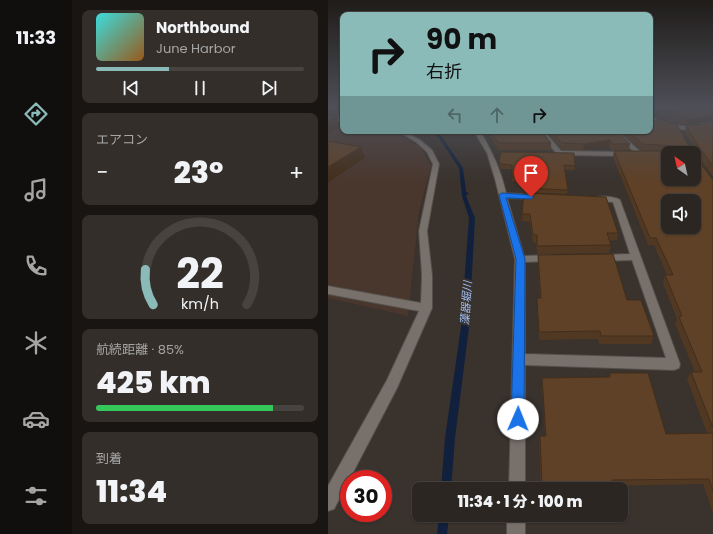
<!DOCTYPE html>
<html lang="ja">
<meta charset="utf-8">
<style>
body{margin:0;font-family:Poppins,"Noto Sans JP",sans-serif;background:#332e2a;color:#f1f3f6;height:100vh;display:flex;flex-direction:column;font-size:15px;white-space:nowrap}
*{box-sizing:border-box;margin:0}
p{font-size:13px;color:#a6a5a5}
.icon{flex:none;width:22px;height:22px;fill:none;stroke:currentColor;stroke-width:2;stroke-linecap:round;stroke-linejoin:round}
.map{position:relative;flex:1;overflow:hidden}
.sheet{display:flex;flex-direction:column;gap:10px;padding:10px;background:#181513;width:256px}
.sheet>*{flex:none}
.banner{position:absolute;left:12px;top:12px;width:313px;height:122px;border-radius:8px;box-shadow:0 1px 3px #0004,0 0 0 1px #474340;background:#8bbbb9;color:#111;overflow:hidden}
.needle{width:26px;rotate:326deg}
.tools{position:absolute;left:333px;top:146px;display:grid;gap:8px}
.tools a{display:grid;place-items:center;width:40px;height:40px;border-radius:8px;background:#2b2622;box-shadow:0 1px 3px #0004,0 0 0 1px #474340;font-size:20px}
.speed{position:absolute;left:12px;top:470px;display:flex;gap:8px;font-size:20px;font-weight:700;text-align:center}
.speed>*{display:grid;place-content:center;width:52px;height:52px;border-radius:50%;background:#2b2622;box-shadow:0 1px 3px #0004,0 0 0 1px #474340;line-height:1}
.speed .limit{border:6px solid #d22;background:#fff;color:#111}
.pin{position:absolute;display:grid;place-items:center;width:34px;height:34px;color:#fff;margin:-41px -17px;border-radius:50% 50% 50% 0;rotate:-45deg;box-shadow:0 0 4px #0007}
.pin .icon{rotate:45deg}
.me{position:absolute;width:44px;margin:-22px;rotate:1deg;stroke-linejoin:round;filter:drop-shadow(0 0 3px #0008)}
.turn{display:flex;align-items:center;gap:14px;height:84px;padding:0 20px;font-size:18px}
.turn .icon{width:52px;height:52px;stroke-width:2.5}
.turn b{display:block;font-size:28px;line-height:34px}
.lanes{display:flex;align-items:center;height:38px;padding:0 20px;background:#0003;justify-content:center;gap:20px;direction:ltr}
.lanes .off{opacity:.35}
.big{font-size:30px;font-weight:800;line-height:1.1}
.sheet .widget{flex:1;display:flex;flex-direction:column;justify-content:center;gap:6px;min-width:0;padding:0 14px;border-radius:8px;background:#332e2a}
.sheet .dial{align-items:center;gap:0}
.dial svg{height:104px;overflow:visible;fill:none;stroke:#474340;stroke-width:7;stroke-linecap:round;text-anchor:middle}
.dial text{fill:#f1f3f6;stroke:none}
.song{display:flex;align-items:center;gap:12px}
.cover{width:48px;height:48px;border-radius:6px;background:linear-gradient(135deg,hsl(180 70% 55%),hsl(30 70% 35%))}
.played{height:4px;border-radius:2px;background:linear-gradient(90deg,#8bbbb9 35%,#474340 35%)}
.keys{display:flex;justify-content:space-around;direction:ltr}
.heat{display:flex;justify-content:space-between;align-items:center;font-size:22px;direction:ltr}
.charge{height:6px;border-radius:3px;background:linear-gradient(90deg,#34c759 85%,#474340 0)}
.trip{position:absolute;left:84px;top:482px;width:216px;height:40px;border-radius:8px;background:#2b2622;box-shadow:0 1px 3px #0004,0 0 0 1px #474340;font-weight:800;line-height:40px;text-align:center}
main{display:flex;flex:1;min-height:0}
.dock{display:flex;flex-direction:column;width:72px;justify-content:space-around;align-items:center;background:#110f0e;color:#a6a5a5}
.dock .icon{width:28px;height:28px}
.dock .current{color:#8bbbb9}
.dock b{font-size:18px;color:#f1f3f6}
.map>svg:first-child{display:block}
</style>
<main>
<nav class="dock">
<b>11:33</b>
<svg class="icon current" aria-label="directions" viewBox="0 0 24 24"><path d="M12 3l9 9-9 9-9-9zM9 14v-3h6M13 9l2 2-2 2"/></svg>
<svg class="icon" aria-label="music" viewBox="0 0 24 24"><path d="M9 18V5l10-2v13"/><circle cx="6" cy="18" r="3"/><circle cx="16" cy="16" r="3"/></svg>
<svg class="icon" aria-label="phone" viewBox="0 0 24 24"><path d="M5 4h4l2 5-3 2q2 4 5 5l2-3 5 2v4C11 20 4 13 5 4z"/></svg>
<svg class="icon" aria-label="climate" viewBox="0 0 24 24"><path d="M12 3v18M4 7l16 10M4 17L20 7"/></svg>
<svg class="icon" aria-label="car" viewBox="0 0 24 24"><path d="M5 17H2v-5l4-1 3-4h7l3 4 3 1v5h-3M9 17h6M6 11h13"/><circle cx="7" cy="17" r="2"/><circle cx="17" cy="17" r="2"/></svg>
<svg class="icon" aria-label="filters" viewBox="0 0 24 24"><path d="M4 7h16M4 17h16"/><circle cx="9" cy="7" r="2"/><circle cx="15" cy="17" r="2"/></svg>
</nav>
<section class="sheet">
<div class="widget">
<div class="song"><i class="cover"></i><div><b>Northbound</b><p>June Harbor</p></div></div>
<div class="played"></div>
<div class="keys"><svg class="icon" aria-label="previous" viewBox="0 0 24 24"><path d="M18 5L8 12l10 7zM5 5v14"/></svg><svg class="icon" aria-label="pause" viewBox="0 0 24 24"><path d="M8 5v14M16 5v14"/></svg><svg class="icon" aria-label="next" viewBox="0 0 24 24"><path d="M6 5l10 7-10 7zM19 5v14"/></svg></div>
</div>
<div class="widget"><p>エアコン</p>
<div class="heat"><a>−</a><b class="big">23°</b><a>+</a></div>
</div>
<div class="widget dial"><svg viewBox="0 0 100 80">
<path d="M14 69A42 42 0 1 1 86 69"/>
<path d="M14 69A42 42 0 0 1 8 42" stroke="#8bbbb9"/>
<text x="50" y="56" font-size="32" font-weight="700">22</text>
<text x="50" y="72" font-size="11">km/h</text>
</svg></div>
<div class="widget"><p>航続距離 · 85%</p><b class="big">425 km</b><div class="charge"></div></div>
<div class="widget"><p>到着</p><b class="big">11:34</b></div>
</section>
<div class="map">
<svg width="385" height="534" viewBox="0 0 385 534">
<rect width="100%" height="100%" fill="#39322d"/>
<!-- medical -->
<path fill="#49372e" d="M0,121L15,123V131H65L92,147L103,166L91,211L80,316L0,298V182L36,158L0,151Z"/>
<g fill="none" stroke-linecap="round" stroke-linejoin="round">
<!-- stream -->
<g fill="#11203c" fill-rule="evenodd">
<path d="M106,131H110L135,168L138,192L141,193L138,196L147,218L141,327L127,438L123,489H113L117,438L133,327L141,218L134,196V195L131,168Z"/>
<path d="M111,515H121L119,534H109Z"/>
</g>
<defs>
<g id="minor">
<path d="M0,117L15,118V122L0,121Z"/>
<path d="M322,117C349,126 356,130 385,121V125C364,133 343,130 322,121Z"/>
<path d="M69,131H76L92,140L104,150L111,164L99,231L104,275V308L69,388L6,509L0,511V486L59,380L91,311L0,294V286L93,303L94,275L91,231L105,164L99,152L88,142Z"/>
<path d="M146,131H152C164,151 173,170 178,193L208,195L212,197L208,199L179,198L196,256L222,255L227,258L222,261L197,262V354L338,358L304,260L274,261L269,258L274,255L302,254L285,202L266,201L262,199C268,195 287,196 292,200L352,364L351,368L346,370L197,365V489H181L187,259L167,179L159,153Z"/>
<path d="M210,131H216L233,151L300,152L303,154L300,156L231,155L229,154Z"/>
<path d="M282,131H289L314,153V155H310Z"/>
<rect x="179" y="515" width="18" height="19"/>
</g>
</defs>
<!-- minor casing -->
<use href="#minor" stroke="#544f4a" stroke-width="2"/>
<!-- minor -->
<use href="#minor" fill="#78716b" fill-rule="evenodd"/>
</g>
<!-- wall -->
<g fill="#513822">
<path d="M385,106L359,125L338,121L340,115Z"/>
<path d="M385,121V176L368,154L367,150V156L385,180V513L375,484L284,486L282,489H213L211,442L212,436H217L214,385V378L281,377L282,373L338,434L379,433L359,379L363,372H367L347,324L349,319L335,283L337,275H339L326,245H320L285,157L286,151H329H314L291,131H322L362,148H366L357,131L358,126L376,124Z"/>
<path d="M154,131H213L223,143V150H170L161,134H156Z"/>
<path d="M217,131H288L302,144L301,150H283L281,146L255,150H234Z"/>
<path d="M171,161L247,166V170H237L240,190L239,194L196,192L197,181H184V169H173L171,165Z"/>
<path d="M196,193L290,233L289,240L281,241L283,245L281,253L209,254L208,243H205L202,222L194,221Z"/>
<path d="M210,255L299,300L326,336L323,344H271L270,339L211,340L209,306V298H212L210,263Z"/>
</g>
<!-- shaded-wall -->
<g fill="#422e1b">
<path d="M385,115V120L359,125L361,119Z"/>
<path d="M9,116L12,127L0,133V121Z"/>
<rect x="156" y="131" width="5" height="3"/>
<path d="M282,140L281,146L255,150L256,144Z"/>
<path d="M33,147L37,158L0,182V167Z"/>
</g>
<!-- building -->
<g fill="#5e4127" stroke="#422e1b" fill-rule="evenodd">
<path d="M361,106H385V115L361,119L340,115Z"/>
<path d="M0,115L9,116L0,121Z"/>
<path d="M331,119L349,125L362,148H366L367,156L385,180V428L363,372H374L351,317L354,316L337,275H345L328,238H322L286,151H342L343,148H346V146L315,144L299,131H322V123ZM340,153H366V179H340ZM340,201H366V227H340Z"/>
<path d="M385,121V166L371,147L358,126L376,124Z"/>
<path d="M162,131H213L223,143H170Z"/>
<path d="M223,131H288L302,144H284L282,140L256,144L234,143Z"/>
<path d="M0,141L33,147L0,167Z"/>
<path d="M173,152L246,153L247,166L236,165L240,190L196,188L197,176H184V165L173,164L171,161Z"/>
<path d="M196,193L278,197L290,233H279L283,245L209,246V235H205L202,214H194Z"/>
<path d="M285,254L299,300H313L326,336H273L272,331L211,332L209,298H213L210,255Z"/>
<path d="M282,373H320L338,434L385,433V491L381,479L284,480L285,483L214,485L212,436H218L214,378L282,377Z"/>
</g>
<!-- sky -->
<linearGradient id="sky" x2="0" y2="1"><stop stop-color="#1f1c19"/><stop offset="0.59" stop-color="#4e4f57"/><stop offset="1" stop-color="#4e4f57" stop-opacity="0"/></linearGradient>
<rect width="385" height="181" fill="url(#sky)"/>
<!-- route -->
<path fill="#1a73e8" stroke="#114b97" d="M174,193L203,195L206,197L203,199L178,198L197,259L196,419L194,423L190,425L185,423L183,419L188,259L171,195Z"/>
<g text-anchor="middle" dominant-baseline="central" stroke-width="4" stroke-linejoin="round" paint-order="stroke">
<!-- water labels -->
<g font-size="11" font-style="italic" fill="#9fbff6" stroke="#39322d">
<text transform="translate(138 303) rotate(-86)">藻器堀川</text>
</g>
</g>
</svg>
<div class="tools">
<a><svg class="needle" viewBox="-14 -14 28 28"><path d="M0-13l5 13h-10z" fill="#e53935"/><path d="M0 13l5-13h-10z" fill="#a6a5a5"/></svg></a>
<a><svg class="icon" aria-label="sound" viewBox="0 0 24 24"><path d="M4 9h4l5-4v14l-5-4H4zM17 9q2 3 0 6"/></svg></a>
</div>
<div class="speed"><div class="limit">30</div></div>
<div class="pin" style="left:203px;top:197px;background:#d93025"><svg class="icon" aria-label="arrive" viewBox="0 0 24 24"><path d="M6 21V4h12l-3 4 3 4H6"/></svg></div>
<svg class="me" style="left:190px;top:419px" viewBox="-20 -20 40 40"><circle r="19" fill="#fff"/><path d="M0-13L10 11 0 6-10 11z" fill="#1a73e8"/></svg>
<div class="trip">11:34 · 1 分 · 100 m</div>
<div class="banner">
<div class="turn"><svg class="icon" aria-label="right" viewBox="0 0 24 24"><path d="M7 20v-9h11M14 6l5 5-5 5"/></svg><div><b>90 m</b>右折</div></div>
<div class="lanes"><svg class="icon off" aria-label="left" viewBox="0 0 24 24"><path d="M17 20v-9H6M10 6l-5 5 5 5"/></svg><svg class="icon off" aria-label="ahead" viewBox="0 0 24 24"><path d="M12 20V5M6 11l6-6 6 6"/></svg><svg class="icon" aria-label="right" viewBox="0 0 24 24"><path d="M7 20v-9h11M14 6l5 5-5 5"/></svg></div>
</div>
</div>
</main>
